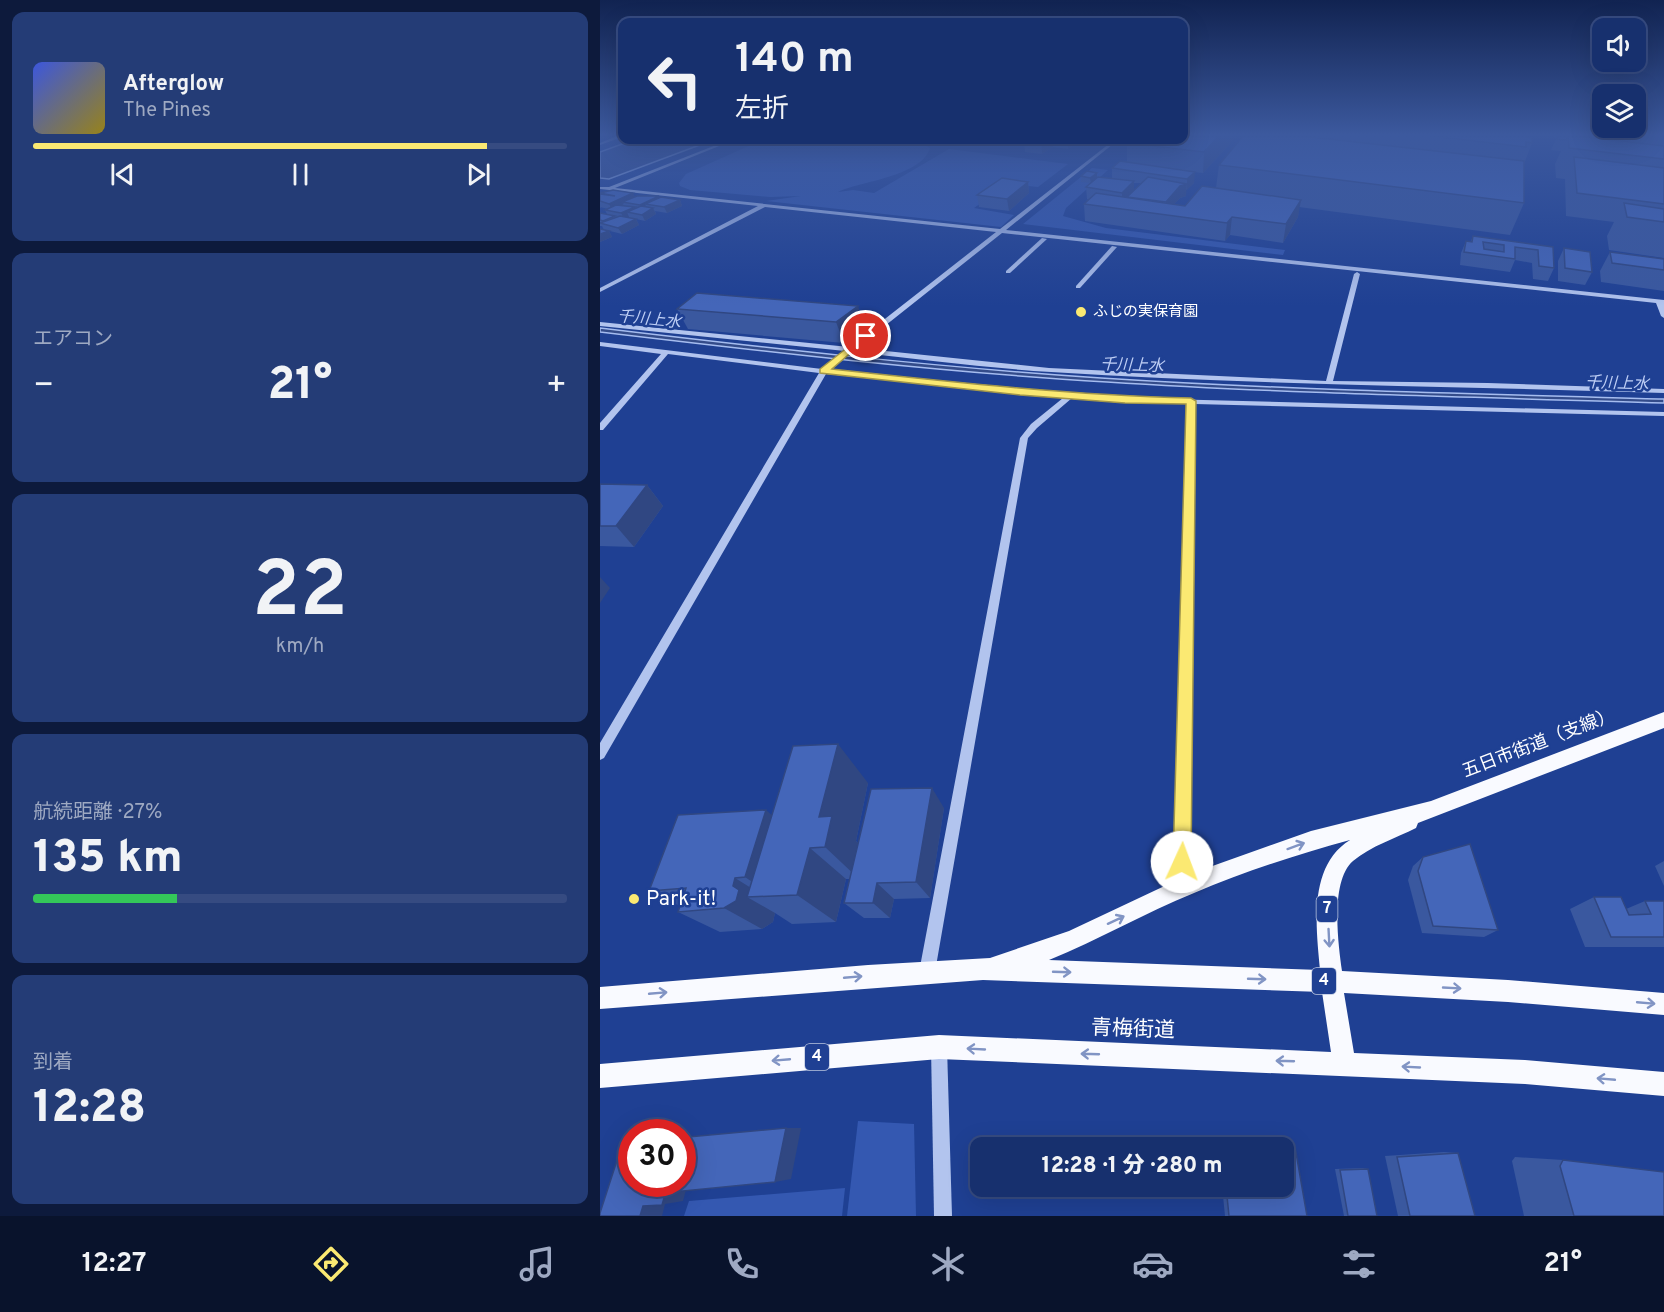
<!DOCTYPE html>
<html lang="ja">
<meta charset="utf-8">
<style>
body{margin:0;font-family:Overpass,"Noto Sans JP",sans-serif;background:#243c76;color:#f1f3f6;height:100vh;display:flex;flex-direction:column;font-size:22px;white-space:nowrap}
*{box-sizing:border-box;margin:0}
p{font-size:20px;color:#9ea9c2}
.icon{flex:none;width:33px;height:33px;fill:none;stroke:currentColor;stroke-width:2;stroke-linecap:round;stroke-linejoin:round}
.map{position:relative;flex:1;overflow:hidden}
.side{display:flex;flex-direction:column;gap:12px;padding:12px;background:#0d1a3c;width:600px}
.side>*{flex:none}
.banner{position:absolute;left:18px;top:18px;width:570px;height:126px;border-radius:12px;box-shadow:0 6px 24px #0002,0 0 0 2px #364b81;background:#17306e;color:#f1f3f6;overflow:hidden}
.buttons{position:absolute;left:992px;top:18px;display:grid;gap:12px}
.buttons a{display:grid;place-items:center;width:54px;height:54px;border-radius:12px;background:#17306e;box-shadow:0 6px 24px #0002,0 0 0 2px #364b81;font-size:30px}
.speed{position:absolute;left:18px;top:1119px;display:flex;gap:12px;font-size:30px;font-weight:700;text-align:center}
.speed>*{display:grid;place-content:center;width:78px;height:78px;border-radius:50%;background:#17306e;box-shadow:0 6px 24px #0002,0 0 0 2px #364b81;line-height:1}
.speed .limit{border:9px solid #d22;background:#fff;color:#111}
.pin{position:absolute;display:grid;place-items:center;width:51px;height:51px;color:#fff;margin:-26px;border:3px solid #fff;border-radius:50%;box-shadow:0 2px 6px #0007}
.me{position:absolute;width:66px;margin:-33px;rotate:2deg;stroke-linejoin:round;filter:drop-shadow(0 0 4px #0008)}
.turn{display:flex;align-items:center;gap:21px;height:126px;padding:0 18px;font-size:27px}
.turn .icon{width:78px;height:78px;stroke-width:2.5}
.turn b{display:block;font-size:42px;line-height:51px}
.big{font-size:45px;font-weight:800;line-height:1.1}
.side .card{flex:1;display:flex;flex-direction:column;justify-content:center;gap:9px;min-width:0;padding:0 21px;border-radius:12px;background:#243c76}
.side .dial{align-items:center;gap:0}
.dial b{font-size:78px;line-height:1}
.song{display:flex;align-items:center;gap:18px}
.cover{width:72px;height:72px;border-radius:9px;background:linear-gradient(135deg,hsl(230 70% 55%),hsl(50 70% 35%))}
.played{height:6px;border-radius:3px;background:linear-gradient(90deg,#fbe972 85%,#364b81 85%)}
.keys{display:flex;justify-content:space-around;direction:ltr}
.heat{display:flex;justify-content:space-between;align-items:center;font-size:33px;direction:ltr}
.charge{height:9px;border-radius:4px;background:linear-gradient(90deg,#34c759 27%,#364b81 0)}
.trip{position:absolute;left:370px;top:1137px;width:324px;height:60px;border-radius:12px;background:#17306e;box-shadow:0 6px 24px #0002,0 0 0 2px #364b81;font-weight:800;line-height:60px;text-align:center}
.tabs{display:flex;height:96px;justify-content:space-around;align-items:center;background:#09132c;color:#9ea9c2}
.tabs .icon{width:42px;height:42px}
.tabs .current{color:#fbe972}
.tabs b{font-size:27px;color:#f1f3f6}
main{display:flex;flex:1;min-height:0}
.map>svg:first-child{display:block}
</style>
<main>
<section class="side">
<div class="card">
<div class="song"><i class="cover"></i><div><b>Afterglow</b><p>The Pines</p></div></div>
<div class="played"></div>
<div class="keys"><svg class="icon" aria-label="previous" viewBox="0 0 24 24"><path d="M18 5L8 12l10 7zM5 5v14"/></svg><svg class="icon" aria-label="pause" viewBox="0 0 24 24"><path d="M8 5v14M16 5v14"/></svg><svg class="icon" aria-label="next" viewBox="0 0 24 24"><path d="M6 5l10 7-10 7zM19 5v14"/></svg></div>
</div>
<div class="card"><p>エアコン</p>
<div class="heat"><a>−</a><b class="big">21°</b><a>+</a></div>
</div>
<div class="card dial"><b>22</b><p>km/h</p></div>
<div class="card"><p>航続距離 · 27%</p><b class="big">135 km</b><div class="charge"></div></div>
<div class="card"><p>到着</p><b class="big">12:28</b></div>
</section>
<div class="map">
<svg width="1064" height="1216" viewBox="0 0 1064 1216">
<rect width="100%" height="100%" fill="#1f4093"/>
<!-- green -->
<g fill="#3458b1">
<path d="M162,140H308L318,141L330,148C321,177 260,181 238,192L253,190L274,193L349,149L468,164L438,187L408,184L374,208L414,215L401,227L166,201L201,196L170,197L90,190L80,186L79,183L86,174Z"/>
<path d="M492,168L508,170L466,208L463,216L506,228L685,250L683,255L423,224Z"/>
<path d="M258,1121L314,1124L316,1216H247Z"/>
<path d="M245,1188L242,1216H84L89,1201Z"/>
</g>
<!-- water -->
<g fill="#344c8a" stroke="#a5bcef" stroke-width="1.5">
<path d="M33,140H113L9,179L0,178V152Z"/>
<path d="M0,328C167,348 334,367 501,378C689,390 876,394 1064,399V403C878,397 692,394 507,382C338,372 168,352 0,332Z"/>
</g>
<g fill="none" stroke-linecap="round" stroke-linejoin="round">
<!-- minor -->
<g fill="#b2c4ee" fill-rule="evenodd">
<path d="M17,136L22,137L0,145V143Z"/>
<path d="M129,140H134L15,188L400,229L514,140H518L406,230L1064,300V318L1061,316L1056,303L402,233L257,348L449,368L726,381L754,274L757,272L760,274L733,381L888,383L1064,389V393C860,386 655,385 451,372C385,368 319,359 252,352L230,370L394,387L525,398L1064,412V416L595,404L589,862L597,884L595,889L590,891L585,889L575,862L587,404L525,402L472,398L437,428L428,438L335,972L332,977L327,980L322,977L319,972L420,438L431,424L463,398L226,374L4,758L0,760V743L219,373L68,354L3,430H0V423L61,354L0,346V342L222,369L245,351L0,326V322L249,347L396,232L165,207L0,292V288L158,206L0,189V187H9Z"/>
<path d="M442,238L447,239L410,273H406V271Z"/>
<path d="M512,246L517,247L480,288H476V286Z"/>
<path d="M339,1039L345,1041L347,1047L352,1216H334L331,1047L333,1041Z"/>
</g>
<!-- major -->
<path fill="#f9faff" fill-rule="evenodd" d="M1064,712V728L818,823L816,828C796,838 771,846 753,861C730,881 738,943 742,971L908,980L1064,993V1015L908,1002L744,993L754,1053L925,1060L1064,1072V1096L925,1084L339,1059L0,1088V1064L339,1035L731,1052L722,992L383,980L0,1009V987L268,965L390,958L469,931L590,874L711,831L831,801ZM750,840C708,866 716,927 720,970L449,960C498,940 545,913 594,893C644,872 698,854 750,840Z"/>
</g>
<!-- wall -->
<g fill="#3a589f" fill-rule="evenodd">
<path d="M643,136H926L932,143L924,164V203L910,235L699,207L698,217L683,243L630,235L625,241L485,221L484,204L488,199H487L486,187L491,183L481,182V176L512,178V168L527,162V143L635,138L603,173L594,172V183L586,190V196L580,198L574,204L585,206L616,188L619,165ZM534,183H541L534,190Z"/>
<path d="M952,136H1064V258L1009,250L1007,236L1014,222L966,216L965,179L956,178L955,164L961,151L951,150L956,139Z"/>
<path d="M422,140H482L468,149L453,147L442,154L425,152L424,144H422Z"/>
<path d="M428,182L429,193L409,211L379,207L377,195Z"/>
<path d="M0,193L35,197L59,196V197L80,200L82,206L67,213L55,211L56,214L45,221L36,219L39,225L22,234L6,230L9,231L12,237L0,242V229L4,230L2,226H0V213L7,214L5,210L8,209L0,207L1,208H0Z"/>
<path d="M873,236L953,247L954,268L948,281L933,279L932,263L915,260L910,272L860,265L861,253L866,241H871Z"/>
<path d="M964,248L992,272L985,285L958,281V261Z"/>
<path d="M1010,252L1064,259V291L1001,282L1000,271Z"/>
<path d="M97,293L265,326L244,343L88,329L77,309Z"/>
<path d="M0,484L47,485L63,506L34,547L0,546Z"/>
<path d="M268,783L256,841L258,843L344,808L330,898L294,899L290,918H264L244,903L250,879H246L236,922L192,924L175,913L173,922L162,929L120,932L78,912L80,906L49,891L172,815Z"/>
<path d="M823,857L898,930L884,937L822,933L808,880L813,866Z"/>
<path d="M1064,861V886L1055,866Z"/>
<path d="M994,897L1026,909L1045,901H1064V947H985L970,909Z"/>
<path d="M688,1146L695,1147L707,1216H625L622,1186H684V1148H676Z"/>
<path d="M844,1152L858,1153L875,1216H798L785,1156Z"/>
<path d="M915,1157L963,1160L1064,1216H924L912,1161Z"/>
<path d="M763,1168L768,1169L777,1216H744L735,1169Z"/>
</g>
<!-- shaded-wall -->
<g fill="#304782">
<path d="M619,136H636L635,138L603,173L604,152Z"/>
<path d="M441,140H453V147L442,154Z"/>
<path d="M468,140H482L468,149Z"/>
<path d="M595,172L594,183L587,190V179Z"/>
<path d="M497,173V179L491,183L490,178Z"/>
<path d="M534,181V193L522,205V193Z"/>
<path d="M428,182L429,193L409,211L407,199Z"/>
<path d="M587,184L586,196L580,198L565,214L566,202L580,186Z"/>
<path d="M33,193L36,199L22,202L24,204L12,210L9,204Z"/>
<path d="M59,196L62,202L45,204L47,209L44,211L40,205Z"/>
<path d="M80,200L82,206L67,213L64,207Z"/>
<path d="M701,200L698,217L683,243L686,224Z"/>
<path d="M35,207L38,213L27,212L29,217L24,219L21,213Z"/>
<path d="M53,208L56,214L45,221L42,215Z"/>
<path d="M632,217L630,235L625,241L627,223Z"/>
<path d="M36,219L39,225L22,234L18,228Z"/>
<path d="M9,231L12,237L0,242V234Z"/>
<path d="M258,306L265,326L244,343L236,322Z"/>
<path d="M47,485L63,506L34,547L16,526Z"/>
<path d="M0,577L10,588L0,603Z"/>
<path d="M238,744L268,783L256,841L265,850L259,879L225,847L219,817Z"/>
<path d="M332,788L344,808L330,898L316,882Z"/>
<path d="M166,810L197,837L173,896L145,877Z"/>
<path d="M210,848L246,879L236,922L197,895Z"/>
<path d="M135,878L164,896L147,897L175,913L173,922L162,929L124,908L133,886Z"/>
<path d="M277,883L294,899L290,918L273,903Z"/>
<path d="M186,1128H201L191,1179L175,1182Z"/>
<path d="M82,1138H100L83,1201L65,1204L62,1216H40L43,1206L68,1184H82Z"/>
</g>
<!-- building -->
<g fill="#4466b9" stroke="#304782" stroke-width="1.5" fill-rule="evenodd">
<path d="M584,136H619L604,152L527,143L531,140H584Z"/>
<path d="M643,136H702L924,161V203L619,165Z"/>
<path d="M832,136H926V137L932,138V143L926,142V147Z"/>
<path d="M959,136H968L966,140L956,139Z"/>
<path d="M968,136H978L1064,146V159L969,148Z"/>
<path d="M974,157L1064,168V204L977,193Z"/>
<path d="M520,161L595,172L587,179L512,168Z"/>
<path d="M487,171L497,173L490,178L481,176Z"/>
<path d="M498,177L534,181L522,193L486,187Z"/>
<path d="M548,177L587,184L580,186L566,202L527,197Z"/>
<path d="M402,178L428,182L407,199L377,195Z"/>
<path d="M602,186L701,200L686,224L632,217L627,223L484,204L496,193L585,206Z"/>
<path d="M13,190L33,193L9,204L0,201V194L15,196L0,193Z"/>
<path d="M37,196H59L40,205L22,202Z"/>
<path d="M61,197L80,200L64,207L45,204Z"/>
<path d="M1024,203L1064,209V222L1027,217Z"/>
<path d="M16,205L35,207L21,213L5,210Z"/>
<path d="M41,206L53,208L42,215L27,212Z"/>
<path d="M0,213L15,216L3,221L0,220Z"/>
<path d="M20,216L36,219L18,228L0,223Z"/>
<path d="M0,229L9,231L0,234Z"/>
<path d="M873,236L953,247L954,268L939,266L938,250L915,247V259L864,252L866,241L872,242ZM883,242L904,245V252L884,249Z"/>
<path d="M964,248L990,252L992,272L965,268Z"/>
<path d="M1010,252L1064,259V270L1012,263Z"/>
<path d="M97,293L258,306L236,322L77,309Z"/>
<path d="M0,484L47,485L16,526H0Z"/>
<path d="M238,744L219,817L232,816L225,847L210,848L197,895L147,897L193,746Z"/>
<path d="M332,788L316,882L277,883L273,903H244L271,789Z"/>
<path d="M166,810L145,877L135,878L133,886L139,890L136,901L124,908L78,912L86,888L49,891L78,815Z"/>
<path d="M870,844L898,930L833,926L818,871L823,857Z"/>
<path d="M994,897H1021L1029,915L1051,914L1045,901H1064V937H1011Z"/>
<path d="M186,1128L175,1182L73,1192L75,1184H82V1156L88,1137Z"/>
<path d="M32,1144V1184H68L62,1205L43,1206L40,1216H0V1213L22,1145Z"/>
<path d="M695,1147L707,1216H629L626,1186H684V1148Z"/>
<path d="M858,1153L875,1216H810L797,1157Z"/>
<path d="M963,1160L1064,1172V1216H974L960,1166Z"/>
<path d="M768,1169L777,1216H748L740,1170Z"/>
</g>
<!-- one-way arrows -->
<defs><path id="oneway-shaft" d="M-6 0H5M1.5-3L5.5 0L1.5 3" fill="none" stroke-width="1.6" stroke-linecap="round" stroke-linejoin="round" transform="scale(1.5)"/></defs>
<g stroke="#8194c4">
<use href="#oneway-shaft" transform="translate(696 846) rotate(-20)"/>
<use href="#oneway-shaft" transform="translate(516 920) rotate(-25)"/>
<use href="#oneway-shaft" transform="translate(729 938) rotate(87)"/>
<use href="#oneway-shaft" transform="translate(462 972) rotate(2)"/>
<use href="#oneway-shaft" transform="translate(253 977) rotate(-5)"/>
<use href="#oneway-shaft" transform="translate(657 979) rotate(2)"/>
<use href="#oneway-shaft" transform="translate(852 988) rotate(3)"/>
<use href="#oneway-shaft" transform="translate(58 993) rotate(-5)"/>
<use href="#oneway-shaft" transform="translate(1046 1003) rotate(5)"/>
<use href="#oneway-shaft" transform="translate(376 1049) rotate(-177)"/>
<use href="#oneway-shaft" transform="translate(490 1054) rotate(-178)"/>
<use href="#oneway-shaft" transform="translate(181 1060) rotate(175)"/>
<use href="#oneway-shaft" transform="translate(685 1061) rotate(-178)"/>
<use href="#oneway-shaft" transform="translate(811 1067) rotate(-177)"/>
<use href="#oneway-shaft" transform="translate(1006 1079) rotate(-175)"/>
</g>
<!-- sky -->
<linearGradient id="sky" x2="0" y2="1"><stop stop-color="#112351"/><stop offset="0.44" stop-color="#3c599e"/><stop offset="1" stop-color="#3c599e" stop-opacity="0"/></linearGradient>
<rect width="1064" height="306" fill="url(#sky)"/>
<!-- route -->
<path fill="#fbe972" stroke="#a3974a" stroke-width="1.5" d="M266,333L269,334V337L232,369C352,382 471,395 591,398L596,401L591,862L588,869L582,871L575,869L573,862L586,404L525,403L420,395L220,373V369Z"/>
<!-- markers -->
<g fill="#fbe972" stroke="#1f4093" stroke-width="2">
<circle cx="481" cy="312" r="6"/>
<circle cx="34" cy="899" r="6"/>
</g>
<g text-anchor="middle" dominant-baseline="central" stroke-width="5" stroke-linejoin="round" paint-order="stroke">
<!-- far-poi labels -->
<g font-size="15" fill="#fff" stroke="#1f4093" text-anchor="start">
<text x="493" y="312">ふじの実保育園</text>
</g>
<!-- far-water labels -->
<g font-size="16" font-style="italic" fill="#becef5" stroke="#1f4093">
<text transform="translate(49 320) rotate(6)">千川上水</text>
<text transform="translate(532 366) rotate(2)">千川上水</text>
<text transform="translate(1017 384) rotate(2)">千川上水</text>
</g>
<!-- shield labels -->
<g fill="#1f4093" stroke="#bcc6df" stroke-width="1.5">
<rect x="716.5" y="896" width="21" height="26" rx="4.5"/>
<rect x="712" y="968" width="24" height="26" rx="4.5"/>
<rect x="205" y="1044" width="24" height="26" rx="4.5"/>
</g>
<g font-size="16" font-weight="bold" fill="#fff">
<text x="727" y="909">7</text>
<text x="724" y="981">4</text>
<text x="217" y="1057">4</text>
</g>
<!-- street labels -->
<g font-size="18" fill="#fff" stroke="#1f4093">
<text transform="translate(939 744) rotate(-21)">五日市街道（支線）</text>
</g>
<!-- near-poi labels -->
<g font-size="21" fill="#fff" stroke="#1f4093" text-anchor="start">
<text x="46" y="899">Park-it!</text>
</g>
<!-- near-street labels -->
<g font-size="21" fill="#fff" stroke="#1f4093">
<text transform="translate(533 1030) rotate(2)">青梅街道</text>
</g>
</g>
</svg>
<div class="buttons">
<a><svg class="icon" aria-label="sound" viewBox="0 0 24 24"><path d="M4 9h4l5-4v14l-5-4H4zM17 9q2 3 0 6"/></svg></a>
<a><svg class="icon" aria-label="layers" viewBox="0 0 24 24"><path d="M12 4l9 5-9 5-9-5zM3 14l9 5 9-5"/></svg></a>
</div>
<div class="speed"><div class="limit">30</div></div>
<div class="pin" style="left:266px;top:336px;background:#d93025"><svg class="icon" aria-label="arrive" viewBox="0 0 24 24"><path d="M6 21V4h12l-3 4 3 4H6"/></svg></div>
<svg class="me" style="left:582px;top:862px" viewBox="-20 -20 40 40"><circle r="19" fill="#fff"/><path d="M0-13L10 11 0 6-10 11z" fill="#fbe972"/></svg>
<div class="trip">12:28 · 1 分 · 280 m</div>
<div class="banner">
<div class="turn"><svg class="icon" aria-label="left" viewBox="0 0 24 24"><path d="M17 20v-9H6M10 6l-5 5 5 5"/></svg><div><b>140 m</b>左折</div></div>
</div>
</div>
</main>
<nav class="tabs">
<b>12:27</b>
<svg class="icon current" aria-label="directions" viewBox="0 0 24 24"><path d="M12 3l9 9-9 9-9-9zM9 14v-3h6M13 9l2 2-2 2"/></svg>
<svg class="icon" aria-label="music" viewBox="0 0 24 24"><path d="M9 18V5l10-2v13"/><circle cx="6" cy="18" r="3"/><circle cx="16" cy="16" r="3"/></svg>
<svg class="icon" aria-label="phone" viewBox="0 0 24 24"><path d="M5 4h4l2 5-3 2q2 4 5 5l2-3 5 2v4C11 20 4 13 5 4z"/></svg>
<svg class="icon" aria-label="climate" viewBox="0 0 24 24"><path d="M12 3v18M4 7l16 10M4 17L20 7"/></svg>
<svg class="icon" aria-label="car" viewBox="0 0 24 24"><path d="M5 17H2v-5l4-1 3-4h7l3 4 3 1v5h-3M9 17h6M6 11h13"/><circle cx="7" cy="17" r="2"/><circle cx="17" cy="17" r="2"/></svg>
<svg class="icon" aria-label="filters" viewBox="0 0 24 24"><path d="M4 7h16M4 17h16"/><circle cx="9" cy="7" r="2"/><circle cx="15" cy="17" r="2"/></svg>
<b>21°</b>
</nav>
